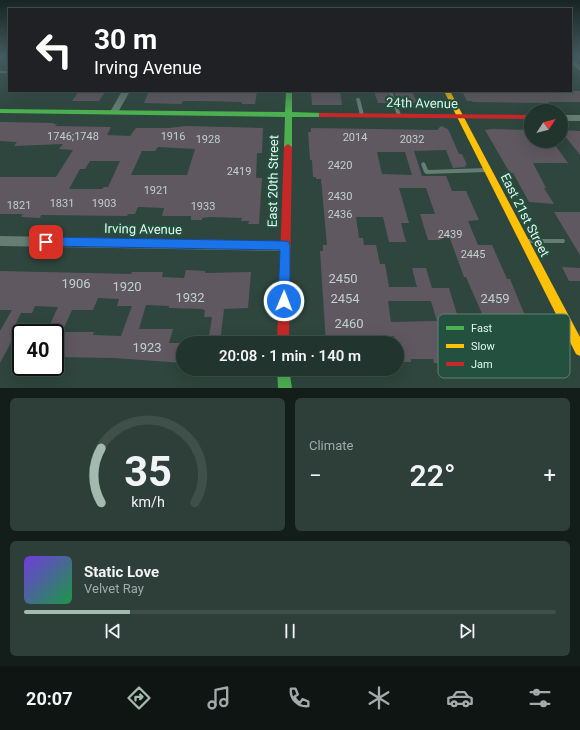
<!DOCTYPE html>
<meta charset="utf-8">
<style>
body{margin:0;font-family:Roboto,sans-serif;background:#2e3f3a;color:#f1f3f6;height:100vh;display:flex;flex-direction:column;font-size:15px;white-space:nowrap}
*{box-sizing:border-box;margin:0}
p{font-size:13px;color:#a2aaaa}
.icon{flex:none;width:22px;height:22px;fill:none;stroke:currentColor;stroke-width:2;stroke-linecap:round;stroke-linejoin:round}
.map{position:relative;height:388px;overflow:hidden}
.drawer{display:flex;flex-direction:column;gap:10px;padding:10px;background:#131d19;flex:1}
.drawer>*{flex:none}
.hud{position:absolute;left:8px;top:8px;width:564px;height:84px;border-radius:0px;box-shadow:0 4px 16px #0002,0 0 0 1px #3f4f4a;background:#202124;color:#fff;overflow:hidden}
.needle{width:26px;rotate:54deg}
.fabs{position:absolute;left:524px;top:104px;display:grid;gap:8px}
.fabs a{display:grid;place-items:center;width:44px;height:44px;border-radius:50%;background:#22342e;box-shadow:0 4px 16px #0002,0 0 0 1px #3f4f4a;font-size:20px}
.speed{position:absolute;left:12px;top:324px;display:flex;gap:8px;font-size:20px;font-weight:700;text-align:center}
.speed>*{display:grid;place-content:center;width:52px;height:52px;border-radius:50%;background:#22342e;box-shadow:0 4px 16px #0002,0 0 0 1px #3f4f4a;line-height:1}
.speed .limit{border:2px solid #111;border-radius:6px;background:#fff;color:#111}
.pin{position:absolute;display:grid;place-items:center;width:34px;height:34px;color:#fff;margin:-17px;border-radius:8px;box-shadow:0 2px 6px #0006}
.me{position:absolute;width:44px;margin:-22px;rotate:1deg;stroke-linejoin:round;filter:drop-shadow(0 0 3px #0008)}
.turn{display:flex;align-items:center;gap:14px;height:84px;padding:0 20px;font-size:18px}
.turn .icon{width:52px;height:52px;stroke-width:2.5}
.turn b{display:block;font-size:28px;line-height:34px}
.big{font-size:30px;font-weight:600;line-height:1.1}
.drawer .widget{flex:1;display:flex;flex-direction:column;justify-content:center;gap:6px;min-width:0;padding:0 14px;border-radius:6px;background:#2e3f3a}
.drawer .dial{align-items:center;gap:0}
.dial svg{height:104px;overflow:visible;fill:none;stroke:#3f4f4a;stroke-width:7;stroke-linecap:round;text-anchor:middle}
.dial text{fill:#f1f3f6;stroke:none}
.song{display:flex;align-items:center;gap:12px}
.cover{width:48px;height:48px;border-radius:6px;background:linear-gradient(135deg,hsl(260 70% 55%),hsl(140 70% 35%))}
.played{height:4px;border-radius:2px;background:linear-gradient(90deg,#a2baaf 20%,#3f4f4a 20%)}
.keys{display:flex;justify-content:space-around;direction:ltr}
.heat{display:flex;justify-content:space-between;align-items:center;font-size:22px;direction:ltr}
.drawer .tiles{flex:1;display:grid;gap:10px;grid-template-columns:1fr 1fr}
.widget:last-child{grid-column:span 2}
.trip{position:absolute;left:176px;top:336px;width:228px;height:40px;border-radius:20px;background:#22342e;box-shadow:0 4px 16px #0002,0 0 0 1px #3f4f4a;font-weight:600;line-height:40px;text-align:center}
.tabs{display:flex;height:64px;justify-content:space-around;align-items:center;background:#0e1512;color:#a2aaaa}
.tabs .icon{width:28px;height:28px}
.tabs .active{color:#a2baaf}
.tabs b{font-size:18px;color:#f1f3f6}
.map>svg:first-child{display:block}
</style>
<div class="map">
<svg width="580" height="388" viewBox="0 0 580 388">
<rect width="100%" height="100%" fill="#2e463d"/>
<!-- building -->
<g fill="#605860" fill-rule="evenodd">
<path d="M79,91H106L99,101H72Z"/>
<path d="M149,91H257L255,104H242V102L202,101H183L181,104L144,103Z"/>
<path d="M311,91H340L342,105H312Z"/>
<path d="M374,91H387L391,103H378Z"/>
<path d="M394,91H412L417,103H398Z"/>
<path d="M462,91H580V102H548L549,103L473,102L472,101H467Z"/>
<path d="M0,122L54,123L53,124H57L55,126L111,127L107,135L130,136L136,128H169L186,126L263,128L262,153H257L256,178H262L259,224H248L249,221H241L242,218L210,217L202,218V220H191V216H162L164,208L138,207L135,214H128L127,216L41,215L40,218L21,217L23,214H0V177H56L73,150L59,149L63,144L14,146L17,142L0,141ZM158,147L195,149L187,175H131L142,151H155ZM90,161H120L108,187H104L102,189H69L80,169H85Z"/>
<path d="M441,126L448,129L459,154H462L467,165H465L466,167L453,168L446,150L414,151L422,176H446L452,191H466L479,220L468,221L478,245H492L507,279H510L534,338H537L539,343H543L556,372L483,370L482,366L434,363L433,359H411V362H397V343H395L394,336H368L369,343H326L320,251H323V245H327L321,179H316V177H313L312,160H310L308,132H311V128L437,130ZM377,152H405L412,175L382,174ZM399,188H426L435,214H420L428,240H439L449,236L464,277H466L490,332H495L502,353H477L465,314H457L449,288H432L426,268H412L417,287H389L385,264H380L376,245H364L363,238H359L356,217H383L389,242H406L401,223H409ZM388,301H431L437,321L391,322Z"/>
<path d="M492,129L531,130V141H552L568,163H533L546,188H544L554,204L529,202L513,173H510L485,130Z"/>
<path d="M561,130L580,131V155L561,131Z"/>
<path d="M554,212H580V255Z"/>
<path d="M562,267L580,268V281H569Z"/>
<path d="M186,270L205,271V273L251,272L248,308L224,309L220,343H208L212,317H204L205,310H202L203,309L169,308V306L146,305L139,329H173L169,343H183V363L114,358L55,357V333H46L58,307L35,306L32,313H21L10,335H15L0,363V331L12,310H0V271L131,274L132,272H163L162,277L184,278ZM98,298L119,299L117,306H132L121,336L93,335L94,332H62L72,310H93Z"/>
</g>
<g fill="none" stroke-linecap="round" stroke-linejoin="round">
<!-- lane -->
<g fill="#667d74" fill-rule="evenodd">
<rect x="0" y="71" width="9" height="2"/>
<path d="M388,91H392L401,115L400,116H399L397,115Z"/>
<path d="M357,98H359L360,99L364,115L363,116H362L360,115L356,99Z"/>
<path d="M423,162L425,163L428,170L486,168L488,170L486,172L426,174L424,172L421,164Z"/>
<path d="M525,239H564L565,241L564,243H525L524,241Z"/>
</g>
<!-- street -->
<g fill="#667d74" fill-rule="evenodd">
<path d="M0,57H5L0,60Z"/>
<path d="M571,58L580,65V71L571,64Z"/>
<path d="M122,91H130L117,114H111L110,112Z"/>
<rect x="561" y="115" width="19" height="6"/>
<path d="M0,236L285,241L289,242L291,246L289,250L285,251L0,246Z"/>
</g>
<!-- fast -->
<g fill="#4caf50" fill-rule="evenodd">
<path d="M286,91H292V112L322,113L326,115L322,117H292V147L288,150L284,147L285,117L0,113V109L285,112Z"/>
<path d="M277,369H289L292,388H278Z"/>
</g>
<!-- slow -->
<path fill="#ffc107" fill-rule="evenodd" d="M444,91H450L580,337V356L576,354Z"/>
<!-- jam -->
<g fill="#c62828" fill-rule="evenodd">
<path d="M319,113L531,115V119L322,117H319Z"/>
<path d="M288,144L292,147L289,343H277L284,147Z"/>
</g>
</g>
<!-- sky -->
<linearGradient id="sky" x2="0" y2="1"><stop stop-color="#192622"/><stop offset="0.51" stop-color="#465d62"/><stop offset="1" stop-color="#465d62" stop-opacity="0"/></linearGradient>
<rect width="580" height="111" fill="url(#sky)"/>
<!-- route -->
<path fill="#1a73e8" stroke="#114b97" d="M46,237L285,241L289,242L290,246V301L288,305L284,307L280,305L278,301L280,250L46,246L43,245L41,242L43,239Z"/>
<g text-anchor="middle" dominant-baseline="central" stroke-width="4" stroke-linejoin="round" paint-order="stroke">
<!-- number labels -->
<g font-size="11" fill="#c0d0ca">
<text x="73" y="136">1746;1748</text>
<text x="173" y="136">1916</text>
<text x="355" y="137">2014</text>
<text x="208" y="139">1928</text>
<text x="412" y="139">2032</text>
<text x="340" y="165">2420</text>
<text x="239" y="171">2419</text>
<text x="156" y="190">1921</text>
<text x="340" y="196">2430</text>
<text x="62" y="203">1831</text>
<text x="104" y="203">1903</text>
<text x="19" y="205">1821</text>
<text x="203" y="206">1933</text>
<text x="340" y="214">2436</text>
<text x="450" y="234">2439</text>
<text x="473" y="254">2445</text>
</g>
<!-- street labels -->
<g font-size="13" fill="#e0f8ed" stroke="#245040">
<text transform="translate(422 103) rotate(1)">24th Avenue</text>
<text transform="translate(273 181) rotate(-89)">East 20th Street</text>
<text transform="translate(525 215) rotate(63)">East 21st Street</text>
<text transform="translate(143 229) rotate(1)">Irving Avenue</text>
</g>
<!-- near-number labels -->
<g font-size="13" fill="#c0d0ca">
<text x="343" y="278">2450</text>
<text x="76" y="283">1906</text>
<text x="127" y="286">1920</text>
<text x="190" y="297">1932</text>
<text x="345" y="298">2454</text>
<text x="495" y="298">2459</text>
<text x="349" y="323">2460</text>
<text x="147" y="347">1923</text>
</g>
</g>
<!-- legend -->
<rect x="438" y="314" width="132" height="64" rx="6" fill="#245040" stroke="#5c8274" stroke-width="1"/>
<rect x="446" y="326" width="18" height="4" fill="#4caf50"/>
<rect x="446" y="344" width="18" height="4" fill="#ffc107"/>
<rect x="446" y="362" width="18" height="4" fill="#c62828"/>
<g font-size="11" fill="#e0f8ed">
<text x="471" y="332">Fast</text>
<text x="471" y="350">Slow</text>
<text x="471" y="368">Jam</text>
</g>
</svg>
<div class="fabs">
<a><svg class="needle" viewBox="-14 -14 28 28"><path d="M0-13l5 13h-10z" fill="#e53935"/><path d="M0 13l5-13h-10z" fill="#a2aaaa"/></svg></a>
</div>
<div class="speed"><div class="limit">40</div></div>
<div class="pin" style="left:46px;top:242px;background:#d93025"><svg class="icon" aria-label="arrive" viewBox="0 0 24 24"><path d="M6 21V4h12l-3 4 3 4H6"/></svg></div>
<svg class="me" style="left:284px;top:301px" viewBox="-20 -20 40 40"><circle r="17" fill="#1a73e8" stroke="#fff" stroke-width="3"/><path d="M0-11L8 9 0 5-8 9z" fill="#fff"/></svg>
<div class="trip">20:08 · 1 min · 140 m</div>
<div class="hud">
<div class="turn"><svg class="icon" aria-label="left" viewBox="0 0 24 24"><path d="M17 20v-9H6M10 6l-5 5 5 5"/></svg><div><b>30 m</b>Irving Avenue</div></div>
</div>
</div>
<section class="drawer">
<div class="tiles">
<div class="widget dial"><svg viewBox="0 0 100 80">
<path d="M14 69A42 42 0 1 1 86 69"/>
<path d="M14 69A42 42 0 0 1 14 27" stroke="#a2baaf"/>
<text x="50" y="56" font-size="32" font-weight="700">35</text>
<text x="50" y="72" font-size="11">km/h</text>
</svg></div>
<div class="widget"><p>Climate</p>
<div class="heat"><a>−</a><b class="big">22°</b><a>+</a></div>
</div>
<div class="widget">
<div class="song"><i class="cover"></i><div><b>Static Love</b><p>Velvet Ray</p></div></div>
<div class="played"></div>
<div class="keys"><svg class="icon" aria-label="previous" viewBox="0 0 24 24"><path d="M18 5L8 12l10 7zM5 5v14"/></svg><svg class="icon" aria-label="pause" viewBox="0 0 24 24"><path d="M8 5v14M16 5v14"/></svg><svg class="icon" aria-label="next" viewBox="0 0 24 24"><path d="M6 5l10 7-10 7zM19 5v14"/></svg></div>
</div>
</div>
</section>
<nav class="tabs">
<b>20:07</b>
<svg class="icon active" aria-label="directions" viewBox="0 0 24 24"><path d="M12 3l9 9-9 9-9-9zM9 14v-3h6M13 9l2 2-2 2"/></svg>
<svg class="icon" aria-label="music" viewBox="0 0 24 24"><path d="M9 18V5l10-2v13"/><circle cx="6" cy="18" r="3"/><circle cx="16" cy="16" r="3"/></svg>
<svg class="icon" aria-label="phone" viewBox="0 0 24 24"><path d="M5 4h4l2 5-3 2q2 4 5 5l2-3 5 2v4C11 20 4 13 5 4z"/></svg>
<svg class="icon" aria-label="climate" viewBox="0 0 24 24"><path d="M12 3v18M4 7l16 10M4 17L20 7"/></svg>
<svg class="icon" aria-label="car" viewBox="0 0 24 24"><path d="M5 17H2v-5l4-1 3-4h7l3 4 3 1v5h-3M9 17h6M6 11h13"/><circle cx="7" cy="17" r="2"/><circle cx="17" cy="17" r="2"/></svg>
<svg class="icon" aria-label="filters" viewBox="0 0 24 24"><path d="M4 7h16M4 17h16"/><circle cx="9" cy="7" r="2"/><circle cx="15" cy="17" r="2"/></svg>
</nav>
